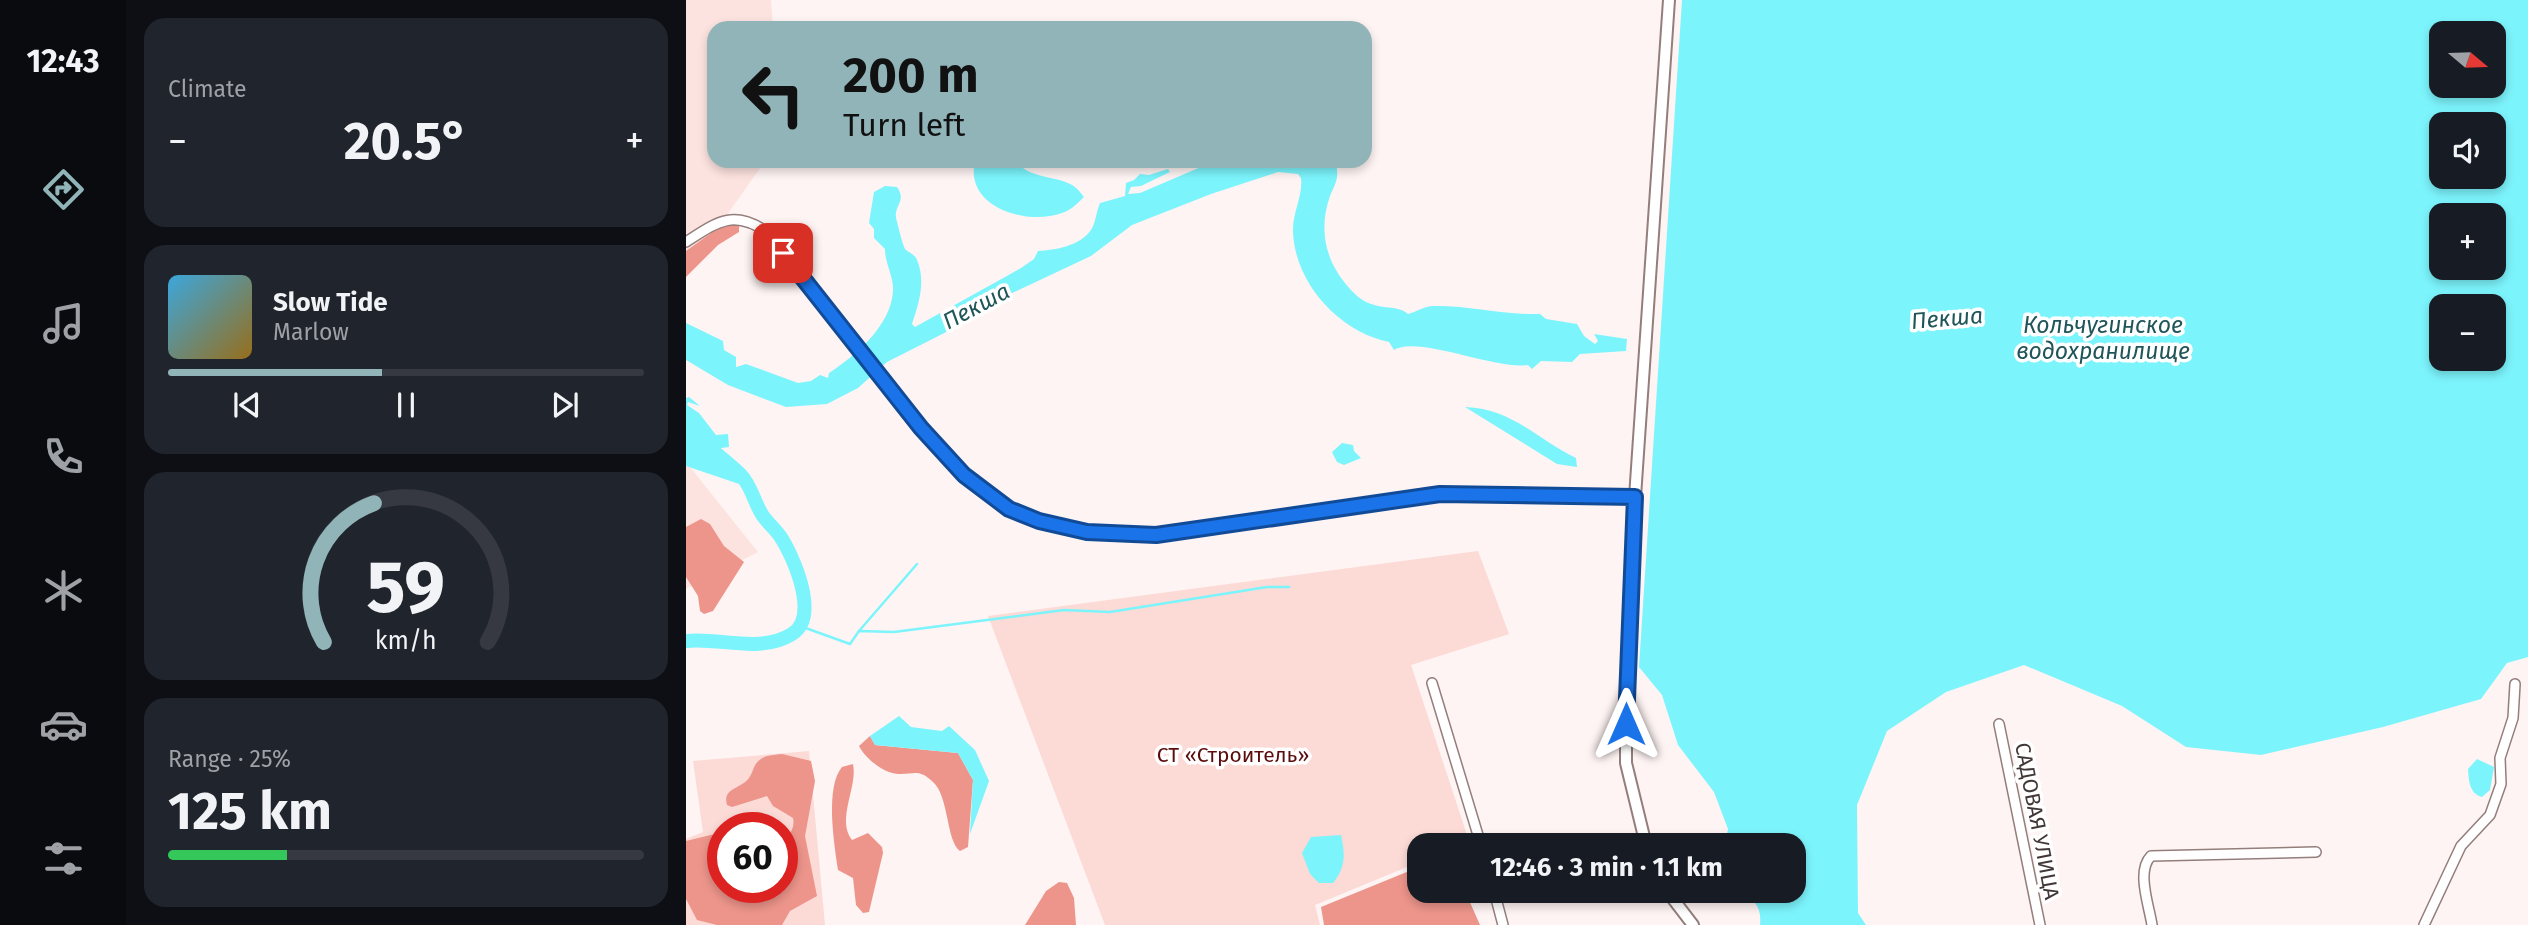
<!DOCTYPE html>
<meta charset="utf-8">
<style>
body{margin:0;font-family:"Fira Sans",sans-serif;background:#20242c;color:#f1f3f6;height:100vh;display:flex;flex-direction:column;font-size:26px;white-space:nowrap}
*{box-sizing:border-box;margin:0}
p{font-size:23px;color:#9ea1a6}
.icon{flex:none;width:38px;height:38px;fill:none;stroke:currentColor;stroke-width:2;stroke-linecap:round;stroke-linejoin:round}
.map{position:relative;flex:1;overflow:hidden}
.sheet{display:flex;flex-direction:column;gap:18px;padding:18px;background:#0d0f14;width:560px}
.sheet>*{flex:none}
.banner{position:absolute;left:21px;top:21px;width:665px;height:147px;border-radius:21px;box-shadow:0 4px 10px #0003;background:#90b4b8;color:#111;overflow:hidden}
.needle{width:46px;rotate:109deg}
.tools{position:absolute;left:1743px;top:21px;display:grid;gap:14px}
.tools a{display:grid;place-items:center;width:77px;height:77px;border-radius:14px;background:#171b24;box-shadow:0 4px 10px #0003;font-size:35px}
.speed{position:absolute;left:21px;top:812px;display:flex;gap:14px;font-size:35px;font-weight:700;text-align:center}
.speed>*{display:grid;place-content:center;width:91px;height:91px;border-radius:50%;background:#171b24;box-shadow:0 4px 10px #0003;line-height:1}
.speed .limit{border:10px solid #d22;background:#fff;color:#111}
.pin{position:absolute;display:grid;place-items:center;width:60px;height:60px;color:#fff;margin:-30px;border-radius:14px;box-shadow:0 4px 10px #0006}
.me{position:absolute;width:77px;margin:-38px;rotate:0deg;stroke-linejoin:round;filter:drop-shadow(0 0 5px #0008)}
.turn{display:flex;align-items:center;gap:24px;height:147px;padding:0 21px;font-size:32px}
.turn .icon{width:91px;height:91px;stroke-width:2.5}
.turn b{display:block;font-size:49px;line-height:60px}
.big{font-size:52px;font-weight:700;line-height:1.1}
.sheet .card{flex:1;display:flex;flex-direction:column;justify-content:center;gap:10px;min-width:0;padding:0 24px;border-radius:21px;background:#20242c}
.sheet .dial{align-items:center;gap:0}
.dial svg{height:182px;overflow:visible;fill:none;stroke:#363941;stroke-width:7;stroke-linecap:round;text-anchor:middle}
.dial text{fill:#f1f3f6;stroke:none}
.song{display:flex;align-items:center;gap:21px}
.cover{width:84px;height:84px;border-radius:10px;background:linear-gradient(135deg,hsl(200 70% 55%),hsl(40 70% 35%))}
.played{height:7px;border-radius:4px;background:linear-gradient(90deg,#90b4b8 45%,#363941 45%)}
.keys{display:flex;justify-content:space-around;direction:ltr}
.heat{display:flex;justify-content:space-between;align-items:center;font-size:38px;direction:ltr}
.charge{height:10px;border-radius:5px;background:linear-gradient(90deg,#34c759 25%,#363941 0)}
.trip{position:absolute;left:721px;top:833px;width:399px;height:70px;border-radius:21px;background:#171b24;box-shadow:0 4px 10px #0003;font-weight:700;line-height:70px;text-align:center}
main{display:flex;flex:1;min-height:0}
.menu{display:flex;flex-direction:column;width:126px;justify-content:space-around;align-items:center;background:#090b0e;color:#9ea1a6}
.menu .icon{width:49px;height:49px}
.menu .selected{color:#90b4b8}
.menu b{font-size:32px;color:#f1f3f6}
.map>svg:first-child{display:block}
</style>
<main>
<nav class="menu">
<b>12:43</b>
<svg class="icon selected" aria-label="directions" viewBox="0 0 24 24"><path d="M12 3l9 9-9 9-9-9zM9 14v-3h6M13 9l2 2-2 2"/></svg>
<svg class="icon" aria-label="music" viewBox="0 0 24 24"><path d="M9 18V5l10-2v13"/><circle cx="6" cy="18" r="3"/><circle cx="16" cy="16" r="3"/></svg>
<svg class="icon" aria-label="phone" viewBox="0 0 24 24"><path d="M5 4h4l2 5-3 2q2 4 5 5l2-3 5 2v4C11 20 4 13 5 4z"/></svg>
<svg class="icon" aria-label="climate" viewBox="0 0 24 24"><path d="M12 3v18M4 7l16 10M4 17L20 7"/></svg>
<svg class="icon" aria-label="car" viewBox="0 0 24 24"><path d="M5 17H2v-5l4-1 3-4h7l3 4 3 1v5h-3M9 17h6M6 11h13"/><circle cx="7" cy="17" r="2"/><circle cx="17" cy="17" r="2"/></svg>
<svg class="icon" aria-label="filters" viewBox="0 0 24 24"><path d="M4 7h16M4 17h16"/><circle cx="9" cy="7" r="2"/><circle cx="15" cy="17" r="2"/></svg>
</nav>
<section class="sheet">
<div class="card"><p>Climate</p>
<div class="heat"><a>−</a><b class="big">20.5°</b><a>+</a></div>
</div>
<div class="card">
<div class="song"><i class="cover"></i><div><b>Slow Tide</b><p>Marlow</p></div></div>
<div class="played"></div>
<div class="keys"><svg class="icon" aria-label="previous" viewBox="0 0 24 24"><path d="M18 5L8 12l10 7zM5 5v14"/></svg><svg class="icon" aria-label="pause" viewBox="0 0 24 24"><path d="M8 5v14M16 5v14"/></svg><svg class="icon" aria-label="next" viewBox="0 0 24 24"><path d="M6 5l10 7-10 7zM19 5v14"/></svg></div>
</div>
<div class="card dial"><svg viewBox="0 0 100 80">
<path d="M14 69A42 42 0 1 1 86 69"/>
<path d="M14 69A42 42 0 0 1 36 8" stroke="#90b4b8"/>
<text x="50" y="56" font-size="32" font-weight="700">59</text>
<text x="50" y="72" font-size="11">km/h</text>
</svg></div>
<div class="card"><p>Range · 25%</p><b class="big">125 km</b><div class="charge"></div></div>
</section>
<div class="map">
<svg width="1842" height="925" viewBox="0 0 1842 925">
<rect width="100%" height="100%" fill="#fef4f3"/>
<!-- built -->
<g fill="#fde3e0">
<path d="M0,0H85L87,28H28V161H79L0,273Z"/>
<path d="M0,462L72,552L0,589Z"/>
</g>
<!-- green -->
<g fill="#fcdad6" fill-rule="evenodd">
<path d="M792,551L823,634L725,665L783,841L774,845H733V862L629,905L634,925H419L302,616Z"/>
<path d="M123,751L139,925H0V839L17,832L7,761ZM37,828H96V887H37Z"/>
</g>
<!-- forest -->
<g fill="#ed958b">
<path d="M48,223L53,226V232L32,245L0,277V251L35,226Z"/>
<path d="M15,519L24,524L38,546L58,562L27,611L18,614L14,611L12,596L0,577V527Z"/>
<path d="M184,736L189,745L272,753L287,780L282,847L274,851C260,841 263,796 247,782C232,768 228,775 212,774C197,773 179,758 173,746Z"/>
<path d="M96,754L125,761L129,781L119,836L131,896L104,911L96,925H31L11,920L0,899V841L37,832V887H96V839C105,835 109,827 107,818L87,806L81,796L46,807L41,805C36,788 55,789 63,778C68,771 67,764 75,759C80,755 89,755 96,754Z"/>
<path d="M167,764C172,787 150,819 166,840L182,833L196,847L197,853L183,912L177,913L170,905L167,878L152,870C148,843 139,787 156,767Z"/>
<path d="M733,867V891H779L794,925H638L635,907Z"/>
<path d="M373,882L381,883L388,898L390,925H339L360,891Z"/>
</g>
<!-- water -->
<g fill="#7cf4fc" fill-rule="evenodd">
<path d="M996,0H1842V657L1821,663L1795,699L1697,727L1575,755L1500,747L1436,706L1338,665L1260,692L1201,731L1171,805L1172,913L1180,925H1074C1076,906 1068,899 1051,891H1108V845H1039L1042,829L1028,792L992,745L976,695L953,667ZM1755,33H1808V86H1755ZM1755,124H1808V177H1755ZM1755,215H1808V268H1755ZM1755,306H1808V359H1755Z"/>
<path d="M289,161H330C343,179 368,175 386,185C390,187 395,193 398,197C391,204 385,210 376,213C340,226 278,207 289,161Z"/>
<path d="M529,161H649C654,177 650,182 644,196C631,233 641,267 669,294C688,313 711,303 722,314C730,312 739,306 747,306C781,305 817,315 854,314L860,319L891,324L898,336L909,344L912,341L908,334L941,339L940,351L894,354L886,362L855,361L846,369L842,365C810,370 731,335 708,350L703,342C654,332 609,284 607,232C606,213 617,197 615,178L612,174L592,172L525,194L446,225L405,256L320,296L282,321L201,362L172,388L141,404L100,407L42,385L0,360V323L37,341L38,350L50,357V367L60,364L112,383L125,381L134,375L142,378L143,373C169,356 205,326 207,291C208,277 199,264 199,249L188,238V229L183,223L188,192L199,186L211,187C221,201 208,205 210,218C212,225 216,243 219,249C223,253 229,254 231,260C240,281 233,303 226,324L229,327L335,268L348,259L352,251C369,250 394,246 405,230C410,222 410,212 414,203L439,196L440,183L448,180L454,174L463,175L482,169L484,172L455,186L445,187L442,194L454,193Z"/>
<path d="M3,397L14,406L2,402L1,405L13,413L30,435L42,434L43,447L35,448V463L56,468L67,485L61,491L56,485L0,466V398Z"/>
<path d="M779,407C827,409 849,438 890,458L891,467L871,464Z"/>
<path d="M656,443L667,445L668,451L675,458L658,465L651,462L646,452Z"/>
<path d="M213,716L225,727L256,731L263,726L289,750L303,781L284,834L287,780L272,753L189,745L184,736Z"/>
<path d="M1791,759L1808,767L1804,790L1796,797C1783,793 1783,781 1782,769Z"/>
<path d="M655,835C659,854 660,867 647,883H633L624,874L616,853L625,837Z"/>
</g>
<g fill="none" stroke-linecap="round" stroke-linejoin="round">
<!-- stream -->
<g stroke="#7cf4fc" stroke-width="2.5">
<path d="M114,626L164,644L173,631L208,632L378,610L424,612L581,587H603"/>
<path d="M173,631L231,564"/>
</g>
<!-- river -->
<path stroke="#7cf4fc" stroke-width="14" d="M0,429C18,444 37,458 54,474C66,486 68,503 77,516C82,523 89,529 94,536C108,557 134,617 106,634C74,654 34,637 0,641"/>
<defs>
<g id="minor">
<path d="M0,242C31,222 47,209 81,232L235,428L278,475L323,509L353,521L401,532L469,535L754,494L809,492L949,497"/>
<path d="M746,683L795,845"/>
<path d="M1313,724L1354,925"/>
<path d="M808,891L817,925"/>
<path d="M1466,925C1463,905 1450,871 1465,856L1630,852"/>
<path d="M1738,925L1775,846L1804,815L1815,784L1814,758L1827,718L1829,684"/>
</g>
<g id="major">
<path d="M960,845L940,763V704L949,497L983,0"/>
<path d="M981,891L1007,925"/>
</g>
</defs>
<!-- minor casing -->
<use href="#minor" stroke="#937e7b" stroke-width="12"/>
<!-- major casing -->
<use href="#major" stroke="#937e7b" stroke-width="14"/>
<!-- minor -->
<use href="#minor" stroke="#fff" stroke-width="9"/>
<!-- major -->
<use href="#major" stroke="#fff" stroke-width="10"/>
</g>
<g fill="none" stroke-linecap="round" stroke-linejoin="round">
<defs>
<path id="route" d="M97,253L235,428L278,475L323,509L353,521L401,532L470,535L754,494L949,497L940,724"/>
</defs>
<!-- route casing -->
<use href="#route" stroke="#114b97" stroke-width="18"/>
<!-- route -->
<use href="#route" stroke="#1a73e8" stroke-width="12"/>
</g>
<g text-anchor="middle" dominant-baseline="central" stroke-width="7" stroke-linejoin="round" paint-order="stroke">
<!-- park labels -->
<g font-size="21" fill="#5b0c0d" stroke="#fff">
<text x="547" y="755">СТ «Строитель»</text>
</g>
<!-- street labels -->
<g font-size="21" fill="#413736" stroke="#fff">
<text transform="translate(1351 821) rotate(79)">САДОВАЯ УЛИЦА</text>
</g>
<!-- water labels -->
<g font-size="23" font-style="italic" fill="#205559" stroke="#fff">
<text transform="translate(290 306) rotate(-28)">Пекша</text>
<text transform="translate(1261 318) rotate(-5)">Пекша</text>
<text x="1417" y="325">Кольчугинское<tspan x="1417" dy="26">водохранилище</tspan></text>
</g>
</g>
</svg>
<div class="tools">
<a><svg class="needle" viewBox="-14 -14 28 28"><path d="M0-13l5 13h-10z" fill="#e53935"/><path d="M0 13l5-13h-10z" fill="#9ea1a6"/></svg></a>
<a><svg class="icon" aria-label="sound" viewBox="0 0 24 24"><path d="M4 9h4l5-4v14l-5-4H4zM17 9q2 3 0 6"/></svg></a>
<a>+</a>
<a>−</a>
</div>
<div class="speed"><div class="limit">60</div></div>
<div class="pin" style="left:97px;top:253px;background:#d93025"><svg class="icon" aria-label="arrive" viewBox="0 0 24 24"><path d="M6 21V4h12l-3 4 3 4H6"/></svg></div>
<svg class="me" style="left:940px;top:724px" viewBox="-20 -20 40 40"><path d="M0-17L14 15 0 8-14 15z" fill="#1a73e8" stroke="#fff" stroke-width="4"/></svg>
<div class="trip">12:46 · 3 min · 1.1 km</div>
<div class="banner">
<div class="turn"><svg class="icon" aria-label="left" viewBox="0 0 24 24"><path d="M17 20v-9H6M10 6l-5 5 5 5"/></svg><div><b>200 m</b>Turn left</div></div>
</div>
</div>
</main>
